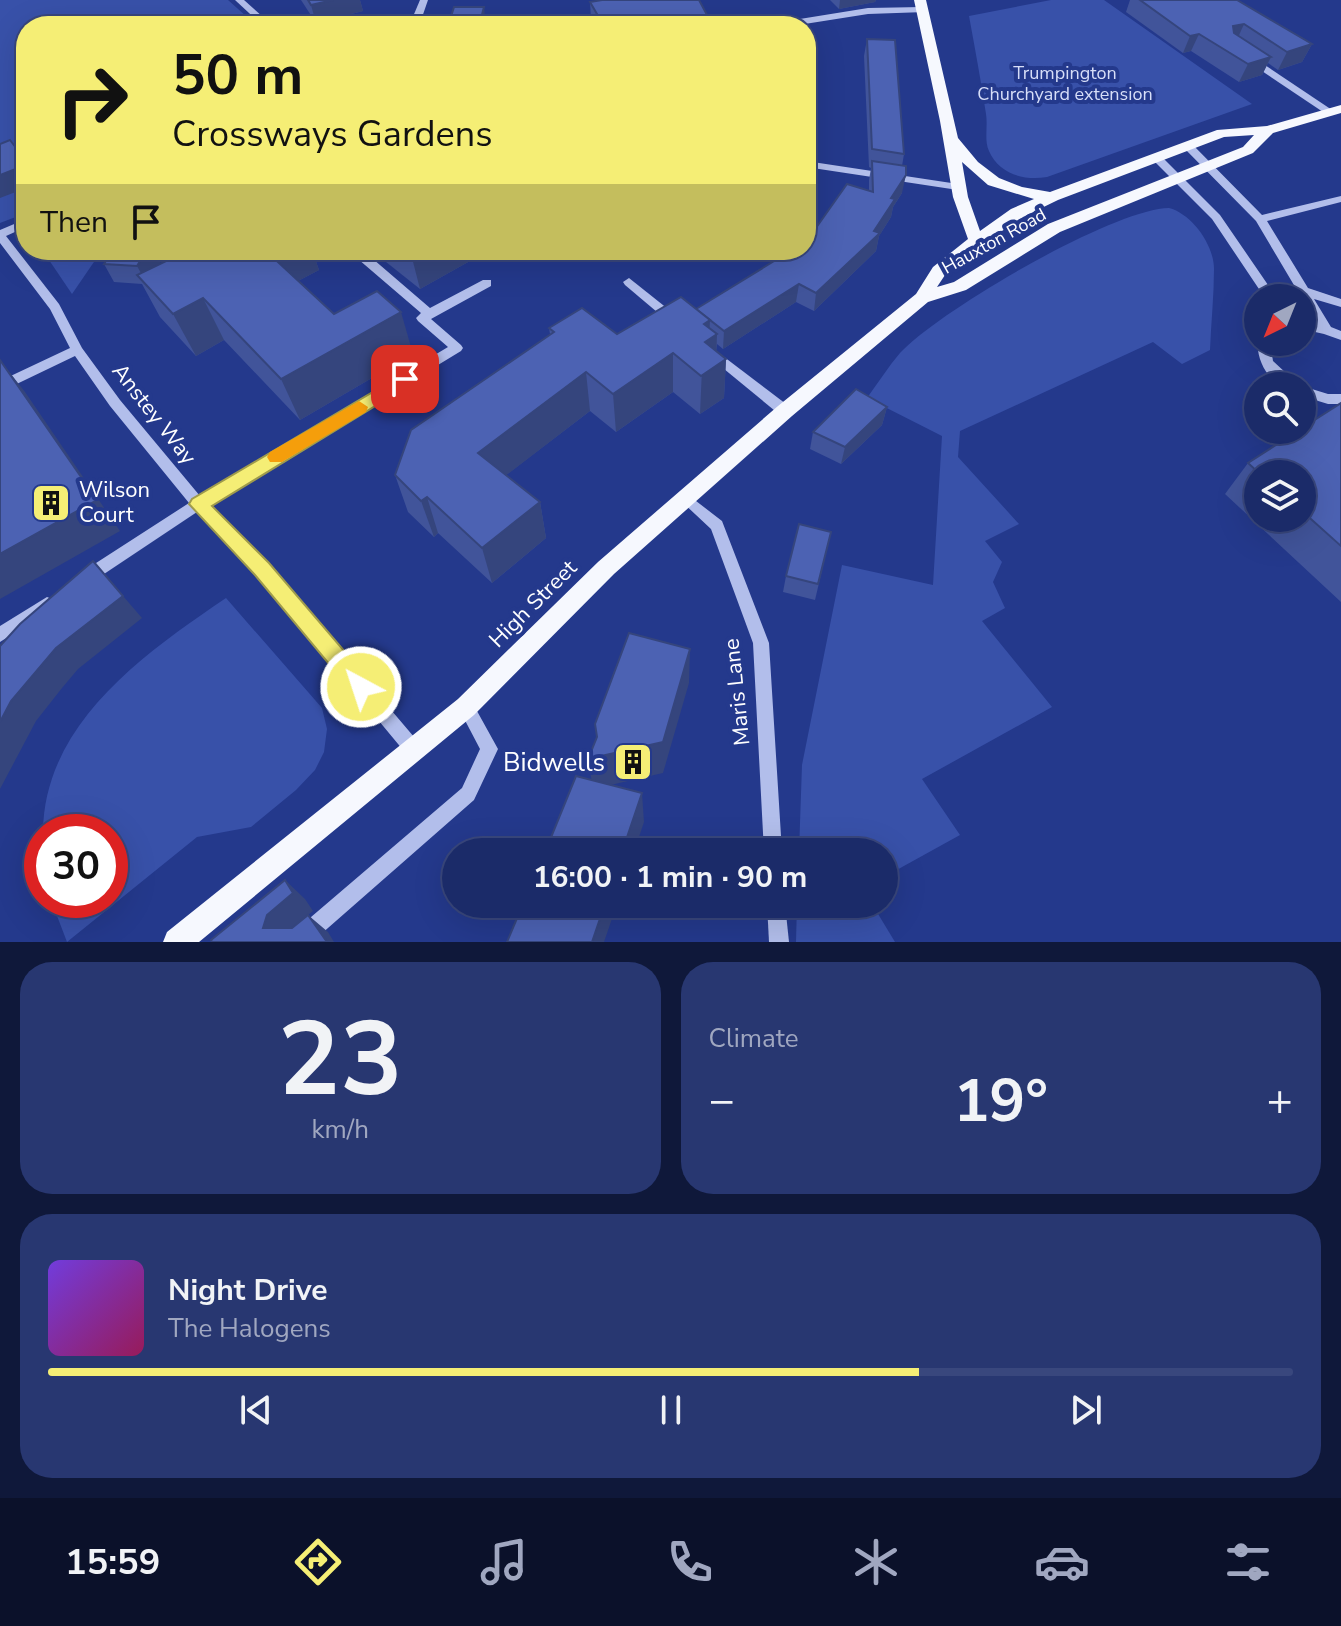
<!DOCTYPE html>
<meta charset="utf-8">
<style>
body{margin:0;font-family:"Nunito Sans",sans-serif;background:#283771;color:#f1f3f6;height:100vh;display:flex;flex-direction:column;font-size:30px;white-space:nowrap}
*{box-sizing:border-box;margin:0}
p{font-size:26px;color:#a0a7c0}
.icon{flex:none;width:44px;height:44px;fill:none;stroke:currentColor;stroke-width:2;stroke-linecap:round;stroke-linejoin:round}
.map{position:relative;height:942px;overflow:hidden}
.side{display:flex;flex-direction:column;gap:20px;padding:20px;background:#0f183a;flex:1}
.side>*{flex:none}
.banner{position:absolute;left:16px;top:16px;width:800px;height:244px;border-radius:32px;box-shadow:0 8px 32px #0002,0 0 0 2px #39477d;background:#f5ee75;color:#111;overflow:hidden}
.needle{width:52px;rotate:223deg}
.buttons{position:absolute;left:1244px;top:284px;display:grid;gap:16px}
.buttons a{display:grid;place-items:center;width:72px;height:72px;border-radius:50%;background:#1b2b69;box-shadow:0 8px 32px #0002,0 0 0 2px #39477d;font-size:40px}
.speed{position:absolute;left:24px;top:814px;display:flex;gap:16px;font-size:40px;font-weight:700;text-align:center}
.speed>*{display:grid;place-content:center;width:104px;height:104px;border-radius:50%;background:#1b2b69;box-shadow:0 8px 32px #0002,0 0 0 2px #39477d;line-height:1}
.speed .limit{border:12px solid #d22;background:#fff;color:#111}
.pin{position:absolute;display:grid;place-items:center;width:68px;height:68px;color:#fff;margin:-34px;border-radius:16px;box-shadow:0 4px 12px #0006}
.me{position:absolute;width:88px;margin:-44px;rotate:320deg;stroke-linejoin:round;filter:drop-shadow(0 0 6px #0008)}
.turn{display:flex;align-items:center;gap:28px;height:168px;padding:0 24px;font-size:36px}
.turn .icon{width:104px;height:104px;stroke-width:2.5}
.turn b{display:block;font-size:56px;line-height:68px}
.then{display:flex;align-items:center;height:76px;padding:0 24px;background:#0003;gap:16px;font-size:30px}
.big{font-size:60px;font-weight:700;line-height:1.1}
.side .tile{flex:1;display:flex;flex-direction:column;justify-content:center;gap:12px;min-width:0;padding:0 28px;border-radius:32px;background:#283771}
.side .dial{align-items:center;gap:0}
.dial b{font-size:104px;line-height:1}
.song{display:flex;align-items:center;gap:24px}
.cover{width:96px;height:96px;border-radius:12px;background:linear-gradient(135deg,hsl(260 70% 55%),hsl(330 70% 35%))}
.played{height:8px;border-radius:4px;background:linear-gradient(90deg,#f5ee75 70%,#39477d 70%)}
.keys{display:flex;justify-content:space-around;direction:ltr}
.heat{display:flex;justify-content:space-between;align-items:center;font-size:44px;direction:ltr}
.side .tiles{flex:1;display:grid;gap:20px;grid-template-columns:1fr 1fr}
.tile:last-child{grid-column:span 2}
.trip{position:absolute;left:442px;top:838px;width:456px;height:80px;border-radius:40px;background:#1b2b69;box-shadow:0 8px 32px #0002,0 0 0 2px #39477d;font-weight:700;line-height:80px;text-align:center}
.tabs{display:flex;height:128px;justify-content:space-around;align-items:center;background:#0b112a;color:#a0a7c0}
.tabs .icon{width:56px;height:56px}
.tabs .active{color:#f5ee75}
.tabs b{font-size:36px;color:#f1f3f6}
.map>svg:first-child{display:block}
</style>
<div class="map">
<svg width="1341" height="942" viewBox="0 0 1341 942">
<rect width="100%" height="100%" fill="#24398c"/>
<!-- green -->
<g fill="#3851a9">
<path d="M0,0H228L257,26H26V213L0,223Z"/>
<path d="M1051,0H1104L1252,104L1047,177C1024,181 999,174 989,151C984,141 988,126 986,114C981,81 975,49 969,16Z"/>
<path d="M1169,208C1192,214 1214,245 1214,269C1214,296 1211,323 1210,350L1182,364L1153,342L960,431L958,457L1019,524L985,541L1002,562L993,582L1005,608L982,621L1052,707L922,779L960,835L884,877V852H799L802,765L842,565L933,585L942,436L867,398C878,383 888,367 900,353C940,310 1113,209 1169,208Z"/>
<path d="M96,259L72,294L49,260Z"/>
<path d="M226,598L322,708L327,729L324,752L315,770L296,790L251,827L197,837L67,942L51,900H110V832H43C44,723 145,653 226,598Z"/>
<path d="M797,904H872L895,942H796Z"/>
</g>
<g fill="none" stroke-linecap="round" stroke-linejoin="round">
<!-- minor -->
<g fill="#b2beeb" fill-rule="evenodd">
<path d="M235,0H244L273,26H263Z"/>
<path d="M420,0H428L419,26H409Z"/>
<path d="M922,7L926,10L925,12L868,14L792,26H770L775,23L868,8Z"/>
<path d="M1250,56L1253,57L1335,112L1326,114L1247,61V57Z"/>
<path d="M1188,143L1192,144L1262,215L1341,196V202L1267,221L1308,288L1341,299V307L1314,299L1331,327L1341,331V340L1324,334L1302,329V321L1317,324L1256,221L1184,148L1183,146Z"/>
<path d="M1156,154L1160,155L1220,215L1277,298H1265L1212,219L1152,159V155Z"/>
<path d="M806,161L958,184L963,187L958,190L806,167Z"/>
<path d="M26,219V227L6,236L59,304L82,348L120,400L200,496L448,347L418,321L416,318L421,313L358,259V253H366L430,308L483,280H491V286L431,319L461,345L463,348L461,351L208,505L267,564L420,744L423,750L420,756L414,758L408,756L257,574L197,512L89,584L84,586L79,584L76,579L79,574L189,503L110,406L75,356L0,392V381L70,348L50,309L0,243V230Z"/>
<path d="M629,278L678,317L680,320L678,323H670L625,285L623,282Z"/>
<path d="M1258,342H1270L1273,361L1300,386C1295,386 1290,387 1285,386C1267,382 1256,357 1258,342Z"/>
<path d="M711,347L790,407L792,411L790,415H780L707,355L705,352L707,349Z"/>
<path d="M1302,386L1328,394H1341V404H1328L1302,396Z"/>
<path d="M687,494L722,521L769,643L782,852H764L753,643L711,529L680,500L682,496Z"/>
<path d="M47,597L52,599L55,604L52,609L0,642V626Z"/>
<path d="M466,699L472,702L498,749L474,800L312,942H287L290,935L462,788L480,749L458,707L460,702Z"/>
<path d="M767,904H785L789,942H769Z"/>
</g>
<!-- major -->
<path fill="#f6f8fe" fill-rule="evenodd" d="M914,0H926L958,138L978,162L999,178L1022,187L1050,192L1217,130L1267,126L1341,105V113L1273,133L1253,153L1060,232L966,290L928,302L792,416L614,574L474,715L199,942H163L167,932L458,699L598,562L778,406L916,294L933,267L968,239L953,197L940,121ZM1254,135L1243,147L1048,224L954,282L937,287L945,275L976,250L984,254L990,253L992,249L987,241L1023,217L1058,200L1224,137ZM962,162L988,185L1034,199L1011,209L980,231L968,197Z"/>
</g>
<!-- wall -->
<g fill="#41549a" fill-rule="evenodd">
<path d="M301,0H360L363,11L316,23Z"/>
<path d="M830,0H876L875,2L839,9Z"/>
<path d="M1130,0H1237L1312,44L1302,62L1278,70L1268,63L1262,75L1239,82L1191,51L1183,53L1126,12Z"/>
<path d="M590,2L713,26H595L591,19Z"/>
<path d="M867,39L904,154L902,166V193L893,207L891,217L879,236L876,251L814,311L796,302L723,349L717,344L716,352L726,359L724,398L700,414L673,392L616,432L590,411L506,475L540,502L546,538L492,583L438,533L434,537L408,512L395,475L550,334L549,328L617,334L696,309L806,250L869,191V180L871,168L869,167L864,56Z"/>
<path d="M168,250L159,264L189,250H312L319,270L298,281L334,314L413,354L300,420L224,340L196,356L160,317L142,284L114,282L104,264Z"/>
<path d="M371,250H475L477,257L420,289Z"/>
<path d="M508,250H544L524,262Z"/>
<path d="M1341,403V602L1225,494L1248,463ZM1258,474H1302V518H1258Z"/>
<path d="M887,407L882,425L841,464L810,449L813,432Z"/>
<path d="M831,532L815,600L783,592L786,576Z"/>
</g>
<!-- shaded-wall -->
<g fill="#35457d">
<path d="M333,0H360L363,11L316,23L311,5Z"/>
<path d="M840,0H876L875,2L839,9Z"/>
<path d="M484,7L486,26H479Z"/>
<path d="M1244,24L1236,42L1233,26Z"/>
<path d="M1199,34L1191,51L1183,53L1190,36Z"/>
<path d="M1312,44L1302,62L1278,70L1287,52Z"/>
<path d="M1271,57L1262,75L1239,82L1248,64Z"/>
<path d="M26,165V188L0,198V175Z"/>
<path d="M906,175L902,193L893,207L891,217L879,236L876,251L814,311L816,293L874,231L891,198Z"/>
<path d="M147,250H168L147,284L137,266Z"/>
<path d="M264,250H312L319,270L281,290Z"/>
<path d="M410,250H475L477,257L420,289Z"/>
<path d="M522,250H544L524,262Z"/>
<path d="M799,284L796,302L723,349L724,331Z"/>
<path d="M203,298L224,340L196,356L173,314Z"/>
<path d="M401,312L413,354L300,420L281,379Z"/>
<path d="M710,320L709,339L717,334L716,366L726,359L724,398L700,414L704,324Z"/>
<path d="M673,353V392L616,432L613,394Z"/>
<path d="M0,360L25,392L120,531L0,599Z"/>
<path d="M586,372L590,411L487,490L478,453Z"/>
<path d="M887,407L882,425L841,464L845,447Z"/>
<path d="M427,497L438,533L434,537L421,501Z"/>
<path d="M540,502L546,538L492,583L482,548Z"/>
<path d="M123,596L142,618L78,669L62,688L36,721L0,789V722L11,701L56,648Z"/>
<path d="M690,649L689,683L663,773L593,789L588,759Z"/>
<path d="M642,793L644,822L634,852H622Z"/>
<path d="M285,880L305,899L313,911L308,915L328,932L334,942H327L263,928L267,915Z"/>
<path d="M605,904H617L604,942H592Z"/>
</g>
<!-- building -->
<g fill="#4c62b3" stroke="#35457d" stroke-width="2">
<path d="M308,0H333L311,5Z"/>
<path d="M602,0H699L713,26H604L590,2Z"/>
<path d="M1140,0H1237L1312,44L1287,52L1244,24L1233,26L1234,33L1271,57L1248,64L1199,34L1190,36Z"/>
<path d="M454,7H484L479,26H448Z"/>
<path d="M867,39L895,40L904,154L872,149Z"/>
<path d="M10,140L26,161V165L0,175V144Z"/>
<path d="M872,161L906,166V175L891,198L895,199L874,231L880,233L816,293L799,284L724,331L696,309L792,250H806V242L847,184L873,192Z"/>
<path d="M113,250H147L137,266L104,264Z"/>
<path d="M189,250H265L334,314L377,291L401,312L281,379L203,298L173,314L137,275Z"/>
<path d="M681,297L710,320L704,324L717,334L705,342L726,359L701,376L673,353L613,394L586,372L478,453L540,502L482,548L427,497L421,501L395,475L411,430L554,332L549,328L582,308L617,334Z"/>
<path d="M0,360L97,500L0,554Z"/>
<path d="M856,389L887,407L845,447L813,432Z"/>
<path d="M1341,403V546L1302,511V474H1260L1248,463L1299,430H1302V428Z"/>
<path d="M799,524L831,532L818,584L786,576Z"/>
<path d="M93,561L123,596L56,648L11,701L0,722V646L20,624Z"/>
<path d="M629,633L690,649L663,742L588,759L597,737L595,724Z"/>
<path d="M576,776L642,793L622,852H545Z"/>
<path d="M285,880L293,893L267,915L263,928H292L308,915L327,942H212L211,940Z"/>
<path d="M523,904H605L592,942H507Z"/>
</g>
<!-- route -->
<path fill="#f5ee75" stroke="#9f9b4c" stroke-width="2" d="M405,373L414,379L411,384L212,506L269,563L369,680L372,687L369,694L361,697L354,694L255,575L189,504L192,499Z"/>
<!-- slow -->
<path fill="#f59e0b" d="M359,401L368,407L366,412L282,462H270L267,457L270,452Z"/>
<!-- icons -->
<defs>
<symbol id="building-square" viewBox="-11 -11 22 22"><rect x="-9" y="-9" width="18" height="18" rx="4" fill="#f5ee75" stroke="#24398c"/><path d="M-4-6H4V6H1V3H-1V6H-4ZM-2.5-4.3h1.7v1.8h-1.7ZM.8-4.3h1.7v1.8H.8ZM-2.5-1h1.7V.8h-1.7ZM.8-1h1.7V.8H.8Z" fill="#111"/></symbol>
</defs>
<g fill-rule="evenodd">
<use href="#building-square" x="29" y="481" width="44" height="44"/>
<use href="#building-square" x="611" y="740" width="44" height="44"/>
</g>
<g text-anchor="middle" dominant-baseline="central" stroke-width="8" stroke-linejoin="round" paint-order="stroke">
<!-- far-park labels -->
<g font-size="18" fill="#d7def8" stroke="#24398c">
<text x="1065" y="73">Trumpington<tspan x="1065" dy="21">Churchyard extension</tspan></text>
</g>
<!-- far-street labels -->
<g font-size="18" fill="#fff" stroke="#24398c">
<text transform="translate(994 241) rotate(-29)">Hauxton Road</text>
</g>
<!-- street labels -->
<g font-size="22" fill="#fff" stroke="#24398c">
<text transform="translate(154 414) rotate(52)">Anstey Way</text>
<text transform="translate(533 604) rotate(-45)">High Street</text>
<text transform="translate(737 692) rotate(-96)">Maris Lane</text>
</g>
<!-- poi labels -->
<g font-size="22" fill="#fff" stroke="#24398c" text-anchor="start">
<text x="79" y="490">Wilson<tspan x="79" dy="25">Court</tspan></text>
</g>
<!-- near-poi labels -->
<g font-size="26" fill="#fff" stroke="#24398c" text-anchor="end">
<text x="605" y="762">Bidwells</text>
</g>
</g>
</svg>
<div class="buttons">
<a><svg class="needle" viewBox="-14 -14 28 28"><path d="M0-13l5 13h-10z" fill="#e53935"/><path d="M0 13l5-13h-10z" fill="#a0a7c0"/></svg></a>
<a><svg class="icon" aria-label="search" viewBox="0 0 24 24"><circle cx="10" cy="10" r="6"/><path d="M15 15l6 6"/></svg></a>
<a><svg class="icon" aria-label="layers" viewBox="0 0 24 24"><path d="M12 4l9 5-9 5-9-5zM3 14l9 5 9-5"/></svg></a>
</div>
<div class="speed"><div class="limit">30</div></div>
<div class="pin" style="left:405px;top:379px;background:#d93025"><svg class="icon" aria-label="arrive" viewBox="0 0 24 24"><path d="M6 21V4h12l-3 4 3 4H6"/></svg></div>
<svg class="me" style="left:361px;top:687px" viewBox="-20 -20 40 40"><circle r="17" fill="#f5ee75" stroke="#fff" stroke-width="3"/><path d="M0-11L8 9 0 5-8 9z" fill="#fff"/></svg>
<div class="trip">16:00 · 1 min · 90 m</div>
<div class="banner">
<div class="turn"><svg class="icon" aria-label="right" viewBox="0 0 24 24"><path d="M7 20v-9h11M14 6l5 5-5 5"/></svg><div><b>50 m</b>Crossways Gardens</div></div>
<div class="then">Then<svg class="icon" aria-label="arrive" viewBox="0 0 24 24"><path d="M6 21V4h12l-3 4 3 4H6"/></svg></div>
</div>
</div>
<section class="side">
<div class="tiles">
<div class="tile dial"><b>23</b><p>km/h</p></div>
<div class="tile"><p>Climate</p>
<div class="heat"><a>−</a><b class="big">19°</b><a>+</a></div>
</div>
<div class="tile">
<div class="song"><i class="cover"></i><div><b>Night Drive</b><p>The Halogens</p></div></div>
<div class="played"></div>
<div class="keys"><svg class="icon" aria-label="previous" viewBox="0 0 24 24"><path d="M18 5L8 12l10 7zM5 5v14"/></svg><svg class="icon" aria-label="pause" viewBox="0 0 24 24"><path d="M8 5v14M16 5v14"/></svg><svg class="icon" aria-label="next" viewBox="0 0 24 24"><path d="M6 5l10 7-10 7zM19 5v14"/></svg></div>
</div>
</div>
</section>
<nav class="tabs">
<b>15:59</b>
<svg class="icon active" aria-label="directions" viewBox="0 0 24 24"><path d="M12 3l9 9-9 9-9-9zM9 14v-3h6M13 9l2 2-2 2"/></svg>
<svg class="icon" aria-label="music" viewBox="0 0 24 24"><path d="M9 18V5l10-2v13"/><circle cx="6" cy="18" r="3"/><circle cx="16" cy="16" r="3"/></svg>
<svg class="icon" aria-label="phone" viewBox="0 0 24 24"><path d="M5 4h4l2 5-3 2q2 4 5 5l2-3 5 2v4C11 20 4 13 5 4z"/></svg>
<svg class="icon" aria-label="climate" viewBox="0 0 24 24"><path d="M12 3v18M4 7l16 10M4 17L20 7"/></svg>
<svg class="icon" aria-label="car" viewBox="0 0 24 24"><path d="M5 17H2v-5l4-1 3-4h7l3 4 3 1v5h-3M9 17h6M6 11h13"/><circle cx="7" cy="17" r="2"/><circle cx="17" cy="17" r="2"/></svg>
<svg class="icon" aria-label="filters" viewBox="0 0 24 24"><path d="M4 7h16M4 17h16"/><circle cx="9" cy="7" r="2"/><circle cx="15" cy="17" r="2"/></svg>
</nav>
